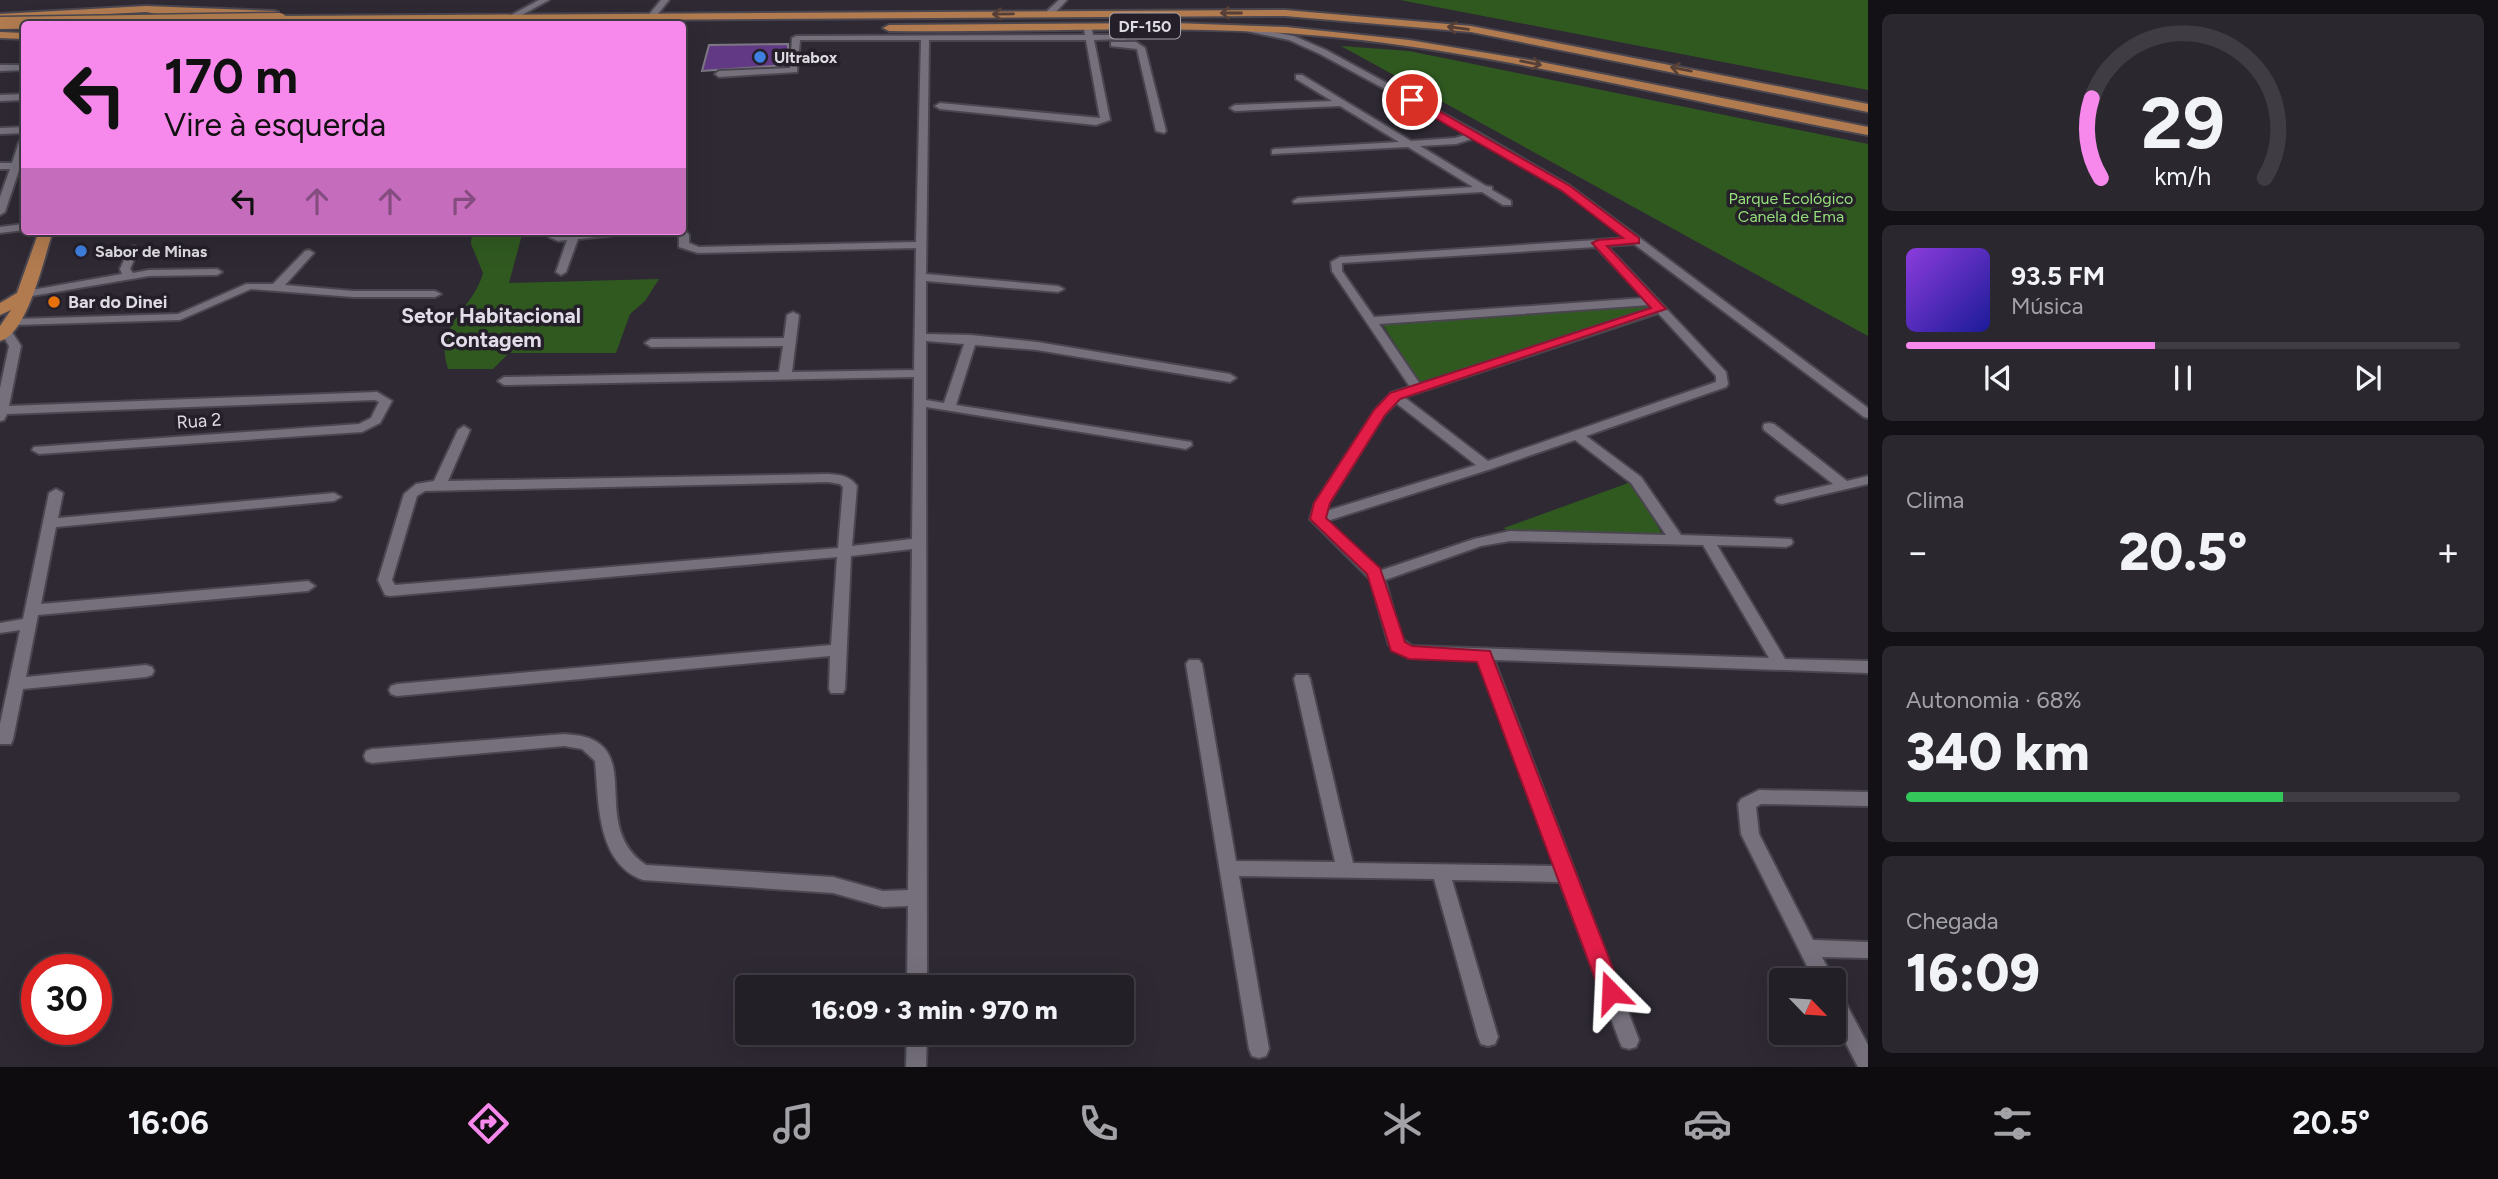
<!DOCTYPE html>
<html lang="pt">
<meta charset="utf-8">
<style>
body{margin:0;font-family:Figtree,sans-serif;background:#2a272e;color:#f1f3f6;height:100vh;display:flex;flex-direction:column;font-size:26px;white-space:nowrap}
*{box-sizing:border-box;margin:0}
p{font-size:23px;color:#a2a2a7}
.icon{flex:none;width:38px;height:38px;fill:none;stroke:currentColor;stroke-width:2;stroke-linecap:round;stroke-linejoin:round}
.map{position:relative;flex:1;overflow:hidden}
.side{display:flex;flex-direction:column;gap:14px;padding:14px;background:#131115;width:630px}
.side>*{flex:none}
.hud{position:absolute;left:21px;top:21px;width:665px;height:214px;border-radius:7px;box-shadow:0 7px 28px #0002,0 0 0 2px #3f3d43;background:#f788ec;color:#111;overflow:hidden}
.needle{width:46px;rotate:115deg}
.fabs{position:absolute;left:1769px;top:968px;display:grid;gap:14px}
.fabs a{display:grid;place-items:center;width:77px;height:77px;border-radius:7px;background:#221f26;box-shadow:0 7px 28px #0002,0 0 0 2px #3f3d43;font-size:35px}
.speed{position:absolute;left:21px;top:954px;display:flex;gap:14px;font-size:35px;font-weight:700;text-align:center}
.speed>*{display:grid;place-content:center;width:91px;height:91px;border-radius:50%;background:#221f26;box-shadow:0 7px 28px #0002,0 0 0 2px #3f3d43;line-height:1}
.speed .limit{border:10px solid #d22;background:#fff;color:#111}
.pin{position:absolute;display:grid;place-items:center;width:60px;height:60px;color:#fff;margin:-30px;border:4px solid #fff;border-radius:50%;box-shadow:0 2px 7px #0007}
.me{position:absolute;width:77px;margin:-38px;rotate:339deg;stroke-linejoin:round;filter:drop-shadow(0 0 5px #0008)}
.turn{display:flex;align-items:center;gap:24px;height:147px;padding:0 28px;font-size:32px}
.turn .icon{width:91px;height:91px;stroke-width:2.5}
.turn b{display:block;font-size:49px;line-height:60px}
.lanes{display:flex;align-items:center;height:66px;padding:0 28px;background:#0003;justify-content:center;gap:35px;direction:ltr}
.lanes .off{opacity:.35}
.big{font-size:52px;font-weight:800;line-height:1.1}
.side .tile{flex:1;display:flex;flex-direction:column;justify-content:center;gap:10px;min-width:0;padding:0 24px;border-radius:10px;background:#2a272e}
.side .dial{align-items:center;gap:0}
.dial svg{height:182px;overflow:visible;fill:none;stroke:#3f3d43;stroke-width:7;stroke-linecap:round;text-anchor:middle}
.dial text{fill:#f1f3f6;stroke:none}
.song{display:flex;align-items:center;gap:21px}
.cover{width:84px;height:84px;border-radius:10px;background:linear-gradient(135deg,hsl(270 70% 55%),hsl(240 70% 35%))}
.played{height:7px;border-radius:4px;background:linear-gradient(90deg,#f788ec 45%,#3f3d43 45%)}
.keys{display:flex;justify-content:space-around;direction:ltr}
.heat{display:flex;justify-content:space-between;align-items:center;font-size:38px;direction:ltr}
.charge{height:10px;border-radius:5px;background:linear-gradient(90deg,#34c759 68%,#3f3d43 0)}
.trip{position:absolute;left:735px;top:975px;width:399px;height:70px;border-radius:7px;background:#221f26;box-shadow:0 7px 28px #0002,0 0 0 2px #3f3d43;font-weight:800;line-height:70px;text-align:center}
.tabs{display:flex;height:112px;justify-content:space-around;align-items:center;background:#0e0c0f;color:#a2a2a7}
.tabs .icon{width:49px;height:49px}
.tabs .selected{color:#f788ec}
.tabs b{font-size:32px;color:#f1f3f6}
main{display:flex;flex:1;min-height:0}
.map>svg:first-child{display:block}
</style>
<main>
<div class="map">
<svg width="1868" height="1067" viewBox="0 0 1868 1067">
<rect width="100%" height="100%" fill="#2e2933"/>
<!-- green -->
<g fill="#305920">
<path d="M1400,0H1868V90Z"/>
<path d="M1341,46L1409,51L1868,144V336Z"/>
<path d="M472,231H523L509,283L659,279L645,301L630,314L616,353H509L493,369H448C433,323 473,311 483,273L471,244Z"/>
<path d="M1649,305L1652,308L1420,382L1383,325Z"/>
<path d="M1631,482L1661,532L1659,535L1508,532L1504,528Z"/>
</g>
<!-- building -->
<path fill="#623984" stroke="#7e7884" stroke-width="2" d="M788,44V65L702,71L709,45Z"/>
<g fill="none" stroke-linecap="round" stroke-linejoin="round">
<defs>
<g id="minor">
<path d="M539,0H549L511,21L504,19Z"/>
<path d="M661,0H669L654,19H648L647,17Z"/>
<path d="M1059,0H1067L1053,15H1047V11Z"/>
<path d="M677,20H680L684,22L682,25L675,24Z"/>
<path d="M428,22H432L436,24H427Z"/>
<path d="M1088,27L1092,29L1093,35H1123L1127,37L1123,39L1094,40L1110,120L1096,125L940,109L935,106L940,103L1100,118L1086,40H929L926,274L1058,286L1064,289L1058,292L926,281V334L971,335L1037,342L1230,374L1236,378L1230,382L1037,350L975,345L956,405L1191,442L1192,445L1186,449L926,407L927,987H907L908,906L883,907L833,893L643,880C596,863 599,801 595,761L582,749L564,746L372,763L366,761L364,756L366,751L372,749L564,734C576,735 591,736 601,745C631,771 596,831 646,865L833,877L883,891L908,890L912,549L851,556L845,689L843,693H831L829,689L830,656L397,696L391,694L389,690L391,686L397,684L831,645L837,557L390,596L385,595L378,580L404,494L416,484L434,481L458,430L464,426L470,430L448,481L828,474C840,475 849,475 857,486L852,546L912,539L914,377L504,385L498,381L504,377L779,372L783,346L651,347L645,343L651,339L784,338L787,315L793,312L799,315L792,372L914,370L916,248L698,253L679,247V236L675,231H682L684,229L689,235V243L699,247L916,242L921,40H800L797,72L719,77L715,74L719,71L790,68L792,38L796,36L1085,35L1084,29ZM926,341L964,344L944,403L926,400ZM828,482L840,484L843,487L838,548L395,585L392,580L417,496L425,491Z"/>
<path d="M1246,27L1294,36L1326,50L1479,133L1570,186L1868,408V418L1864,417L1634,244L1607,246L1726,372L1728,384L1726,387L1586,436L1641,477L1681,535L1791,539L1793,542L1791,545L1786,547L1717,545L1785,659L1868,661V673L1494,660L1639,1040L1636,1047L1629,1049L1622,1047L1619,1040L1560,882L1452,880L1498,1037L1495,1044L1488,1046L1481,1044L1478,1037L1434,879L1239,876L1269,1049L1266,1056L1259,1058L1252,1056L1249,1049L1186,664L1189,660H1199L1202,664L1236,861L1335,862L1294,679L1296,675H1308L1310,679L1353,863L1555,866L1478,660L1409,658L1389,645L1370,579L1310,519L1315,503L1375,410L1391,393L1410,387L1332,271L1331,262L1340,257L1627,238L1562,190L1475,138L1456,144L1420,146L1486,186L1492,187V190L1511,201V205H1503L1482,192L1294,203L1293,201L1298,198L1473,187L1408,147L1272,154V150L1275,149L1399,142L1340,106L1235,111L1230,108L1235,105L1332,101L1296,79V75H1302L1411,141L1455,138L1468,134L1320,54L1289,40L1246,31ZM1596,247L1644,298L1374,317L1342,271V263ZM1650,305L1652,308L1420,384L1379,324ZM1658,313L1716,376V382L1488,461L1404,397ZM1396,403L1476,465L1326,511L1329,503L1384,415ZM1575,440L1631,483L1666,535L1510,531L1474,539L1379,571L1327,521L1491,469ZM1510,541L1703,545L1769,658L1412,646L1401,638L1385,580L1481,546Z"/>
<path d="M1111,42H1136L1145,48L1166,131L1164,133L1156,131L1137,49L1111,46Z"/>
<path d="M0,65H24V70L0,71Z"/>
<path d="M24,94V100L0,101V95Z"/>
<path d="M24,127V133L0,134V128Z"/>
<path d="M24,139V155L5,212L0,215V197L10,169H0V163H12L19,142Z"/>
<path d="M24,224V230L0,233V227Z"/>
<path d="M548,231H558L560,235L595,231H630L625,234L578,239L566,272L561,275L556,272L567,240L558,241L549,237Z"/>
<path d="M134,246L139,249L130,269L133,273L149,270L217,269L222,272L217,275L149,276L26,297L20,294L26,291L122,274L120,269L129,249Z"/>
<path d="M309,250L314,253L285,285L353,291H435L441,294L435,297H353L251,289L180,320L14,325L8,322L14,319L178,314L246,284H273L305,251Z"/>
<path d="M6,327L10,329L21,346L9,406L377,392L392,401L380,423L362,432L39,454L32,450L34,447L359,424L371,418L379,402L375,400L7,414L4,420L0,421V388L9,346L0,331Z"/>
<path d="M1769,423L1774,424L1847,481L1868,476V484L1782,504L1777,503L1775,500L1777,497L1833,484L1764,430L1763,427L1764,424Z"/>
<path d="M56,489L63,493L58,518L334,493L341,497L334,501L56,527L41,604L308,581L315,586L308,591L38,615L26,677L146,665L152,667L154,671L152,675L146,677L23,689L13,739L11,744H0V724L20,630L0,633V623L23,619L49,493Z"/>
<path d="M1759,790L1868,792V806L1761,804L1756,807L1759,834L1813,940L1868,942V958L1822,957L1834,980H1814L1741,834L1738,804L1741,799Z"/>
<path d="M1834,991L1841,994L1868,1045V1067H1858L1834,1020Z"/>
<path d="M907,1032H927L926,1067H906Z"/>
</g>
<g id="major">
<path d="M146,6L274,11L278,12V16L1285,10L1471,26L1868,104V112L1471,32L1285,16L280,22L276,21V17L174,14L173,19L169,20L163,15L146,12L0,20V14Z"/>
<path d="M1173,23L1286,27L1409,40L1541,62L1868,127V135C1693,103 1520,57 1343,38C1193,22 1040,33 889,31L883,28L889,25Z"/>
<path d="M0,32L24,33V39L0,38Z"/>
<path d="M39,231H53C44,257 28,334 0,341V326L11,310L0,315V303L17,293Z"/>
</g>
</defs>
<!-- minor casing -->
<use href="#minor" stroke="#4a464f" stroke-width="4"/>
<!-- major casing -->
<use href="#major" stroke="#4a464f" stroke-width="4"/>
<!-- minor -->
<use href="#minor" fill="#75707c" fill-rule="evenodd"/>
<!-- major -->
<use href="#major" fill="#b17b4f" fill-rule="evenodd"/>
<defs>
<path id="major-bridge" d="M0,23L280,19"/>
</defs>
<!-- major-bridge casing -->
<use href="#major-bridge" stroke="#4a464f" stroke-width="15" stroke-linecap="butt"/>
<!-- major-bridge -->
<use href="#major-bridge" stroke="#b17b4f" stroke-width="12"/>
</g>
<!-- one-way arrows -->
<defs><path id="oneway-shaft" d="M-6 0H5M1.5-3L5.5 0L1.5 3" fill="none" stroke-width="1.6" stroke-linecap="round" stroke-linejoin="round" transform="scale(1.75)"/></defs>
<g stroke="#553f36">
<use href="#oneway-shaft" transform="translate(1231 13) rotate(180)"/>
<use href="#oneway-shaft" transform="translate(1003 14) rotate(179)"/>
<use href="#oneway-shaft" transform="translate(1458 28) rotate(-172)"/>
<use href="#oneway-shaft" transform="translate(1531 63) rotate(11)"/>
<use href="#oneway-shaft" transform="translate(1681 69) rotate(-169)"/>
</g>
<!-- route -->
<path fill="#e11d48" stroke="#92132f" stroke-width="2" d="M1409,98H1416L1570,186L1639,238V243L1607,246L1666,309L1400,399L1385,415L1330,503L1326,518L1380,568L1405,642L1412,646L1490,651L1622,992L1618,1000L1611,1003L1603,1000L1600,992L1477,662L1409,659L1391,651L1367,574L1310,519L1314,503L1374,410L1390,393L1651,308L1592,243L1598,240L1623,238L1562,191L1409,103Z"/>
<!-- markers -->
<g fill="#3f7fe0" stroke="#241f29" stroke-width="2.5">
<circle cx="760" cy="57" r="7"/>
<circle cx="81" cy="251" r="7"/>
</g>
<circle fill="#e8710a" stroke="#241f29" stroke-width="2.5" cx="54" cy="302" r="7"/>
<g text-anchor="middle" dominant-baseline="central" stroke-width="7" stroke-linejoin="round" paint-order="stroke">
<!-- shield labels -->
<rect fill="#241f29" stroke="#a7a3aa" stroke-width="2" x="1110" y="13.5" width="70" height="25" rx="5"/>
<g font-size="16" font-weight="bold" fill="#dfdbe2">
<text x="1145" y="26">DF-150</text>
</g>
<!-- far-poi labels -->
<g font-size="16" font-weight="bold" fill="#dfdbe2" stroke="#241f29" text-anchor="start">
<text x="774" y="57">Ultrabox</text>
<text x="95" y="251">Sabor de Minas</text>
</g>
<!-- far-park labels -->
<g font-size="16" fill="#94df79" stroke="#241f29">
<text x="1791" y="198">Parque Ecológico<tspan x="1791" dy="18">Canela de Ema</tspan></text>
</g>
<!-- poi labels -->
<g font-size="18" font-weight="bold" fill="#dfdbe2" stroke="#241f29" text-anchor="start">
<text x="68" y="302">Bar do Dinei</text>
</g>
<!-- street labels -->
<g font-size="18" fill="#dfdbe2" stroke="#241f29">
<text transform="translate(199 421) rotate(-4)">Rua 2</text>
</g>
<!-- quarter labels -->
<g font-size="21" font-weight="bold" fill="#e3ddea" stroke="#241f29">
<text x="491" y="315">Setor Habitacional<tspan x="491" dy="24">Contagem</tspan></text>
</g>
</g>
</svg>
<div class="fabs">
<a><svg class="needle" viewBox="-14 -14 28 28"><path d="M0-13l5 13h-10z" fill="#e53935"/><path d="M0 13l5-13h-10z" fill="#a2a2a7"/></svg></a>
</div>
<div class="speed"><div class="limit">30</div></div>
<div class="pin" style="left:1412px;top:100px;background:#d93025"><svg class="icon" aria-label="arrive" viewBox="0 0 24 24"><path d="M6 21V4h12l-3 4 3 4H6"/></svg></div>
<svg class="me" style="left:1611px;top:992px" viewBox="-20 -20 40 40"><path d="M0-17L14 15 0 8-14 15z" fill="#e11d48" stroke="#fff" stroke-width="4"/></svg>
<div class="trip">16:09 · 3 min · 970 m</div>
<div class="hud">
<div class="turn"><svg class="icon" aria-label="left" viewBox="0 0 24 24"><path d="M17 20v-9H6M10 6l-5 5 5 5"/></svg><div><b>170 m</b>Vire à esquerda</div></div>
<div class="lanes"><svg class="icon" aria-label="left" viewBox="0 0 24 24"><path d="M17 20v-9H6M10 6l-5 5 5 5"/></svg><svg class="icon off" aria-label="ahead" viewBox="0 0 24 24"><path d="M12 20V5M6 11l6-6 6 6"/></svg><svg class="icon off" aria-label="ahead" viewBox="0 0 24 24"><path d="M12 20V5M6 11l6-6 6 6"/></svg><svg class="icon off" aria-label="right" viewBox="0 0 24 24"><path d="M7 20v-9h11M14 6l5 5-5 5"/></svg></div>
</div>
</div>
<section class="side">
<div class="tile dial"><svg viewBox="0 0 100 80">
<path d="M14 69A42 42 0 1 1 86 69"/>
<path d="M14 69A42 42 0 0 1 10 34" stroke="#f788ec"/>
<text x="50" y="56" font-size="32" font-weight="700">29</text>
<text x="50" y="72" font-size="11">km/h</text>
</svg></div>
<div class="tile">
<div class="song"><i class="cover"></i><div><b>93.5 FM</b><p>Música</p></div></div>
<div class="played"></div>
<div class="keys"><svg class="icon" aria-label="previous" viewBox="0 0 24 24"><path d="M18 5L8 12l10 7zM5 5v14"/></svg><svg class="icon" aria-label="pause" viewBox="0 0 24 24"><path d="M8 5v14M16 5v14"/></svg><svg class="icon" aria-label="next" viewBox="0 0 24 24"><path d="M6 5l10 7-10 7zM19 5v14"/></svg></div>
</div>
<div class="tile"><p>Clima</p>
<div class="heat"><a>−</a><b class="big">20.5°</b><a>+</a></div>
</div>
<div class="tile"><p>Autonomia · 68%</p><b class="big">340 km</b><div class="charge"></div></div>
<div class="tile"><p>Chegada</p><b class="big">16:09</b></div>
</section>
</main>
<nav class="tabs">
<b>16:06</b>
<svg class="icon selected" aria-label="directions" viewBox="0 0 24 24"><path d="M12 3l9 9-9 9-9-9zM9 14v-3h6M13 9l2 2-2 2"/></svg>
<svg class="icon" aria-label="music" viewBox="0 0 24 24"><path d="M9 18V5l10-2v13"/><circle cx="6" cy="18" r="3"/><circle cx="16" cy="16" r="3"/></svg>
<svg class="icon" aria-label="phone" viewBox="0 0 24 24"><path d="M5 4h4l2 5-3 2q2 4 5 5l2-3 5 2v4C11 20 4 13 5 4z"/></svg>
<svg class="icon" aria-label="climate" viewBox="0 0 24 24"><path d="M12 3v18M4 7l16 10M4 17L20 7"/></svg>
<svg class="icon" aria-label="car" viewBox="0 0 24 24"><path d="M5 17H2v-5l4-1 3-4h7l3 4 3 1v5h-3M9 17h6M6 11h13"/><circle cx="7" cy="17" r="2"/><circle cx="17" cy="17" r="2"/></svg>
<svg class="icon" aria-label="filters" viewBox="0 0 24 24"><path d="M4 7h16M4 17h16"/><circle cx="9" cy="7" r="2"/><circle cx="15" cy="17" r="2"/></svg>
<b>20.5°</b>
</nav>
